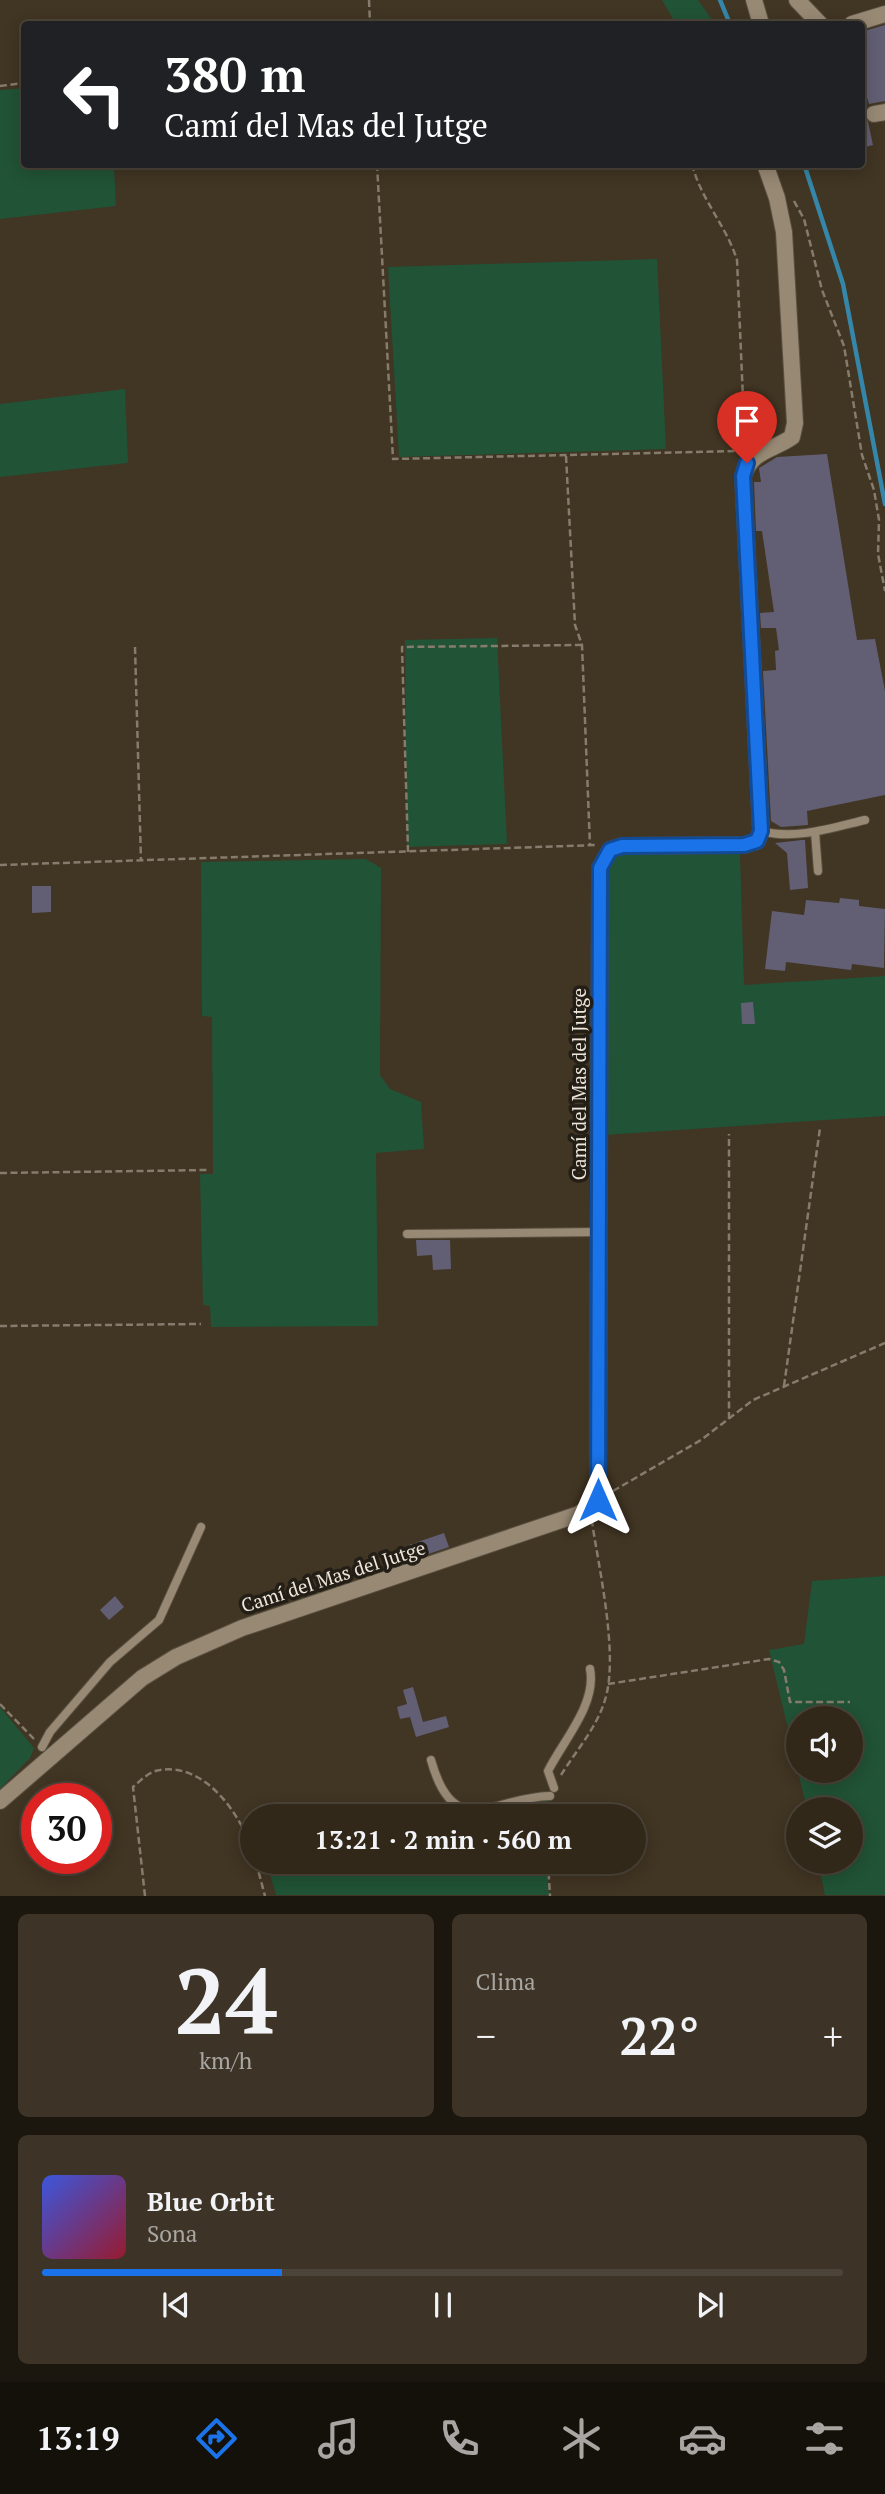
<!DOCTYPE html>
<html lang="es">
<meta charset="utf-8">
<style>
body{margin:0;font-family:"PT Serif",serif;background:#3d3427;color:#f1f3f6;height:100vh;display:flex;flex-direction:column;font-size:26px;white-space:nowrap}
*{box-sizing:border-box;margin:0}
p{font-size:23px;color:#a8a6a2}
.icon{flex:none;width:38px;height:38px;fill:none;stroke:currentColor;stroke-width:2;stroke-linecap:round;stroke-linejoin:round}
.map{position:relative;height:1896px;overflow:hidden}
.panel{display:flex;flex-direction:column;gap:18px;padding:18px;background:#1b160e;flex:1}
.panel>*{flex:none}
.hud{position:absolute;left:21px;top:21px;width:844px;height:147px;border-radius:7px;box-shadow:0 4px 18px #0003,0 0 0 2px #4c4439;background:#202124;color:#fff;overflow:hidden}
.tools{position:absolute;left:786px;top:1706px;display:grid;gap:14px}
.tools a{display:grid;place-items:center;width:77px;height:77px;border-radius:50%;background:#31281a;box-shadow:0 4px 18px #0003,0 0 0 2px #4c4439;font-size:35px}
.speed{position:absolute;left:21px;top:1783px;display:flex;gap:14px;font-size:35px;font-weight:700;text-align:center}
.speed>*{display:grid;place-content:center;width:91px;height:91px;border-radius:50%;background:#31281a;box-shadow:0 4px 18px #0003,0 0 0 2px #4c4439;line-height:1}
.speed .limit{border:10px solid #d22;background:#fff;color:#111}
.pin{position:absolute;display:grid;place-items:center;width:60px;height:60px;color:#fff;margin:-72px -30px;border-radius:50% 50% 50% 0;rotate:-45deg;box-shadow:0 0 7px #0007}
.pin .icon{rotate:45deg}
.me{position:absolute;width:77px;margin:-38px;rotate:0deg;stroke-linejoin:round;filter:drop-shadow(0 0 5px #0008)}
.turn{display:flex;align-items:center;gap:24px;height:147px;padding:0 28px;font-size:32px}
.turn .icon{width:91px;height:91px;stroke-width:2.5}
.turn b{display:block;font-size:49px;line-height:60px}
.big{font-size:52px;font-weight:700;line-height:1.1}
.panel .widget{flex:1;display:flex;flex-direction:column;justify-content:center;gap:10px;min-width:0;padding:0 24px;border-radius:10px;background:#3d3427}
.panel .dial{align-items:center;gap:0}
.dial b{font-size:91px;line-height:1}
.song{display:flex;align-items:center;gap:21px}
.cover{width:84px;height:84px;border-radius:10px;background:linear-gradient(135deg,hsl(230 70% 55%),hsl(350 70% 35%))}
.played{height:7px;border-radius:4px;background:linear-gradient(90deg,#1a73e8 30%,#4c4439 30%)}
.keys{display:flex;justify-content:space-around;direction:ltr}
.heat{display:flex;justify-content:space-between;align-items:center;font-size:38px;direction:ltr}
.panel .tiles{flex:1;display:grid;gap:18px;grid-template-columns:1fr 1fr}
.widget:last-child{grid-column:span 2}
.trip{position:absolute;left:240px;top:1804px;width:406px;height:70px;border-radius:35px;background:#31281a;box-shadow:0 4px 18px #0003,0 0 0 2px #4c4439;font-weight:700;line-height:70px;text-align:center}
.tabs{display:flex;height:112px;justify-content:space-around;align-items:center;background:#14100a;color:#a8a6a2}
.tabs .icon{width:49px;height:49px}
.tabs .on{color:#1a73e8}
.tabs b{font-size:32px;color:#f1f3f6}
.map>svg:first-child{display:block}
</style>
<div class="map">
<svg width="885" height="1896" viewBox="0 0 885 1896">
<rect width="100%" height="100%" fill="#413523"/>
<!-- green -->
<g fill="#215336">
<path d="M662,0H698L715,24H676Z"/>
<path d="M24,88V164L114,165L116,206L0,219V90Z"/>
<path d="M657,259L666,449L399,457L388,267Z"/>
<path d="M125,389L128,463L0,477V404Z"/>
<path d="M497,638L507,844L407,847L405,640Z"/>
<path d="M740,854L744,985L885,976V1116L605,1135V878L617,855Z"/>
<path d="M366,859L381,868L380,1075L390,1089L421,1102L424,1149L376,1153L378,1326L211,1327L210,1306L203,1305L200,1174H213L212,1017L202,1016L201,862Z"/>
<path d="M885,1576V1895H825L818,1862H850V1810L807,1809L798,1771H850V1718H798V1770L769,1650L804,1644L812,1581Z"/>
<path d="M0,1707L34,1748L30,1758L0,1789Z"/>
<path d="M549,1800L545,1816H475Z"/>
<path d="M278,1862H547L549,1895H276L267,1864Z"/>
</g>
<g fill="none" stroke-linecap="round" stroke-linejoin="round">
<!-- stream -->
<g stroke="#3586a8" stroke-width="4.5">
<path d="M720,0L730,24"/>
<path d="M804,164L843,284L885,504"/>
</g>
</g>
<!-- building -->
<g fill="#625f75">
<path d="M885,25V101L869,104L866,94L861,96V32Z"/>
<path d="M861,113H864L868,122L873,145L861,148Z"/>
<path d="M827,454L857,640L875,639L885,691V795L807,811L808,825L781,827L771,821L763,671L776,670L775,651L779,650L776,628H761L760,613L774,612L762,531H756L754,482H761L759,468L777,457Z"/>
<path d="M802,840H805L808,888L790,890L787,853L775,843Z"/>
<path d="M32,886H51V912L32,913Z"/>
<path d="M840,898L859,900V906L885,909L884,968L852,964L851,970L786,962L785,971L765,969L772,911L804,915L806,900L839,903Z"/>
<path d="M753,1002L755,1024H742L741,1003Z"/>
<path d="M416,1240H450L451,1269L433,1270L432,1255L417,1256Z"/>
<path d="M444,1533L449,1547L414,1559L409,1545Z"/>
<path d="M115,1596L124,1607L109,1620L100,1610Z"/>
<path d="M413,1687L423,1722L446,1716L449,1727L416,1737L410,1717L400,1719L397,1707L407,1704L403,1690Z"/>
</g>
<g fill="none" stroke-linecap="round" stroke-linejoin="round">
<defs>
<g id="lane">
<path d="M761,831C795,840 832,828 865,820"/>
<path d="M815,832L818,871"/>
<path d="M407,1234L599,1232"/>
<path d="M42,1747L50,1732L110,1662L159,1620L201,1527"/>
<path d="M431,1760C454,1843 493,1797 550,1796"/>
<path d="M554,1788L548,1771C563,1741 597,1704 590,1669"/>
<path d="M454,1816L475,1811"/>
</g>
<g id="street">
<path d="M754,0L761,24"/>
<path d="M797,0L820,24"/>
<path d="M852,24L885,14"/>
<path d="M874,114L885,112"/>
<path d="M0,1801L142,1678L176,1657L242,1628L579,1514L598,1500L600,868L610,850L622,846L744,845L757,841L761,831L743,476C752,450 772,451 792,437L795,423L784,232L777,198L765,164"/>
</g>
</defs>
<!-- lane casing -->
<use href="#lane" stroke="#5b5141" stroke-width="10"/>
<!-- street casing -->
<use href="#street" stroke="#5b5141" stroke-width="18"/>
<!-- path -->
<g stroke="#867c6d" stroke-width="2.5" stroke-dasharray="7 3.5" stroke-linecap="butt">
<path d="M369,0L370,24"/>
<path d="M0,86L24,83"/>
<path d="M377,164L393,459L739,451"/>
<path d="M692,164C701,200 726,225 737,260L745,445"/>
<path d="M794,201L804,219L822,290L844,346L862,455L874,490L879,520L878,554L885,591"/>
<path d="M566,456L575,625L582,645L590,846"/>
<path d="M135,647L141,861"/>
<path d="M408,852L402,647L582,645"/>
<path d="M0,865L597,845"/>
<path d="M0,1173L208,1170"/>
<path d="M0,1326L201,1324"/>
<path d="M784,1386L820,1128"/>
<path d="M729,1419V1134"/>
<path d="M613,1491L701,1440L753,1400L885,1343"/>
<path d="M608,1684L769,1659L779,1662L784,1670L790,1702H850"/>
<path d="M0,1704L34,1739"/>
<path d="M561,1775C576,1751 597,1727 605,1700C619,1656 599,1569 592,1522"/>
<path d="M547,1816L548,1806"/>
<path d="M256,1862L265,1896"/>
<path d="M548,1862L550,1896"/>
<path d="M145,1896L133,1787C141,1780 150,1771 160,1770C206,1763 240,1814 252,1850"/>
</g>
<!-- lane -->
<use href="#lane" stroke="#978974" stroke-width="8"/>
<!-- street -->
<use href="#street" stroke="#978974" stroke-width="16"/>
</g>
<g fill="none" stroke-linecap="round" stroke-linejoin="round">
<defs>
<path id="route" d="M598,1500L600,868L610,850L622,846L744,845L757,841L761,831L743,476L747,463"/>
</defs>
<!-- route casing -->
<use href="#route" stroke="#114b97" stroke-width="18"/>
<!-- route -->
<use href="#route" stroke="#1a73e8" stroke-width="12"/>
</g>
<g text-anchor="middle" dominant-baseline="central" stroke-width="7" stroke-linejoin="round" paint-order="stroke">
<!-- street labels -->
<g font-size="19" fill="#eee6db" stroke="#231e16">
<text transform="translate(578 1084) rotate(-90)">Camí del Mas del Jutge</text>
<text transform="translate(333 1576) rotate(-18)">Camí del Mas del Jutge</text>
</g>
</g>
</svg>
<div class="tools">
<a><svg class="icon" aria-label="sound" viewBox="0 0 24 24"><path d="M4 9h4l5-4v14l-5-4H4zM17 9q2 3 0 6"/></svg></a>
<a><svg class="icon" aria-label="layers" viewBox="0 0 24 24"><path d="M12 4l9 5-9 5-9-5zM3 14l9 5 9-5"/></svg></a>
</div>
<div class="speed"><div class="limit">30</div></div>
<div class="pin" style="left:747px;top:463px;background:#d93025"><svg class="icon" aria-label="arrive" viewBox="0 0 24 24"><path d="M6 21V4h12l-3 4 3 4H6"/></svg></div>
<svg class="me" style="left:598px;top:1500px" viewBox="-20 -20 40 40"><path d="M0-17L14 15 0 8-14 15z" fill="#1a73e8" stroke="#fff" stroke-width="4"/></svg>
<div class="trip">13:21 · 2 min · 560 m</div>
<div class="hud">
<div class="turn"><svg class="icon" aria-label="left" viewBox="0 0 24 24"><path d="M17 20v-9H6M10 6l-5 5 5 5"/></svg><div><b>380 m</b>Camí del Mas del Jutge</div></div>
</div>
</div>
<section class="panel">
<div class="tiles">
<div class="widget dial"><b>24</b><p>km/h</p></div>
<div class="widget"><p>Clima</p>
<div class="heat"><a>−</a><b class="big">22°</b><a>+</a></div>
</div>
<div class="widget">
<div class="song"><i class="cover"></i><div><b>Blue Orbit</b><p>Sona</p></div></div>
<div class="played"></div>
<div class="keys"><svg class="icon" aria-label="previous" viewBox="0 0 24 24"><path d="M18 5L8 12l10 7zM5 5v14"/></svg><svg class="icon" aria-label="pause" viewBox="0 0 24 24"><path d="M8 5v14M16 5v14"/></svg><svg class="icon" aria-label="next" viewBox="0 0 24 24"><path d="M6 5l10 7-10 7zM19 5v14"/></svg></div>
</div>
</div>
</section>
<nav class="tabs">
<b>13:19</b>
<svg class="icon on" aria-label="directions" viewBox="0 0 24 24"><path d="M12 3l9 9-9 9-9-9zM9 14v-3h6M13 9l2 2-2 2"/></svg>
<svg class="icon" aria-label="music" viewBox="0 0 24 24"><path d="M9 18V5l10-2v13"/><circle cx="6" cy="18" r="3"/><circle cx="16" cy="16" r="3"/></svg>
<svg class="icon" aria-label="phone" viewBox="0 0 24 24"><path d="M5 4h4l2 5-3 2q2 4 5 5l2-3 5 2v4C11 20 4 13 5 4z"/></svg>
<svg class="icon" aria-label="climate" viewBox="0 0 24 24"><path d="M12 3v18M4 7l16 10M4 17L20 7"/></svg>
<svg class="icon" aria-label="car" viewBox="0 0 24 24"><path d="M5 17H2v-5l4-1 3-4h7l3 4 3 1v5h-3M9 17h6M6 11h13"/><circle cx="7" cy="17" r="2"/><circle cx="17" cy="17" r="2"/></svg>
<svg class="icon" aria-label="filters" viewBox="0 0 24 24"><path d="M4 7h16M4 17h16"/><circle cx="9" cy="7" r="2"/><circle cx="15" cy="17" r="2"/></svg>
</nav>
